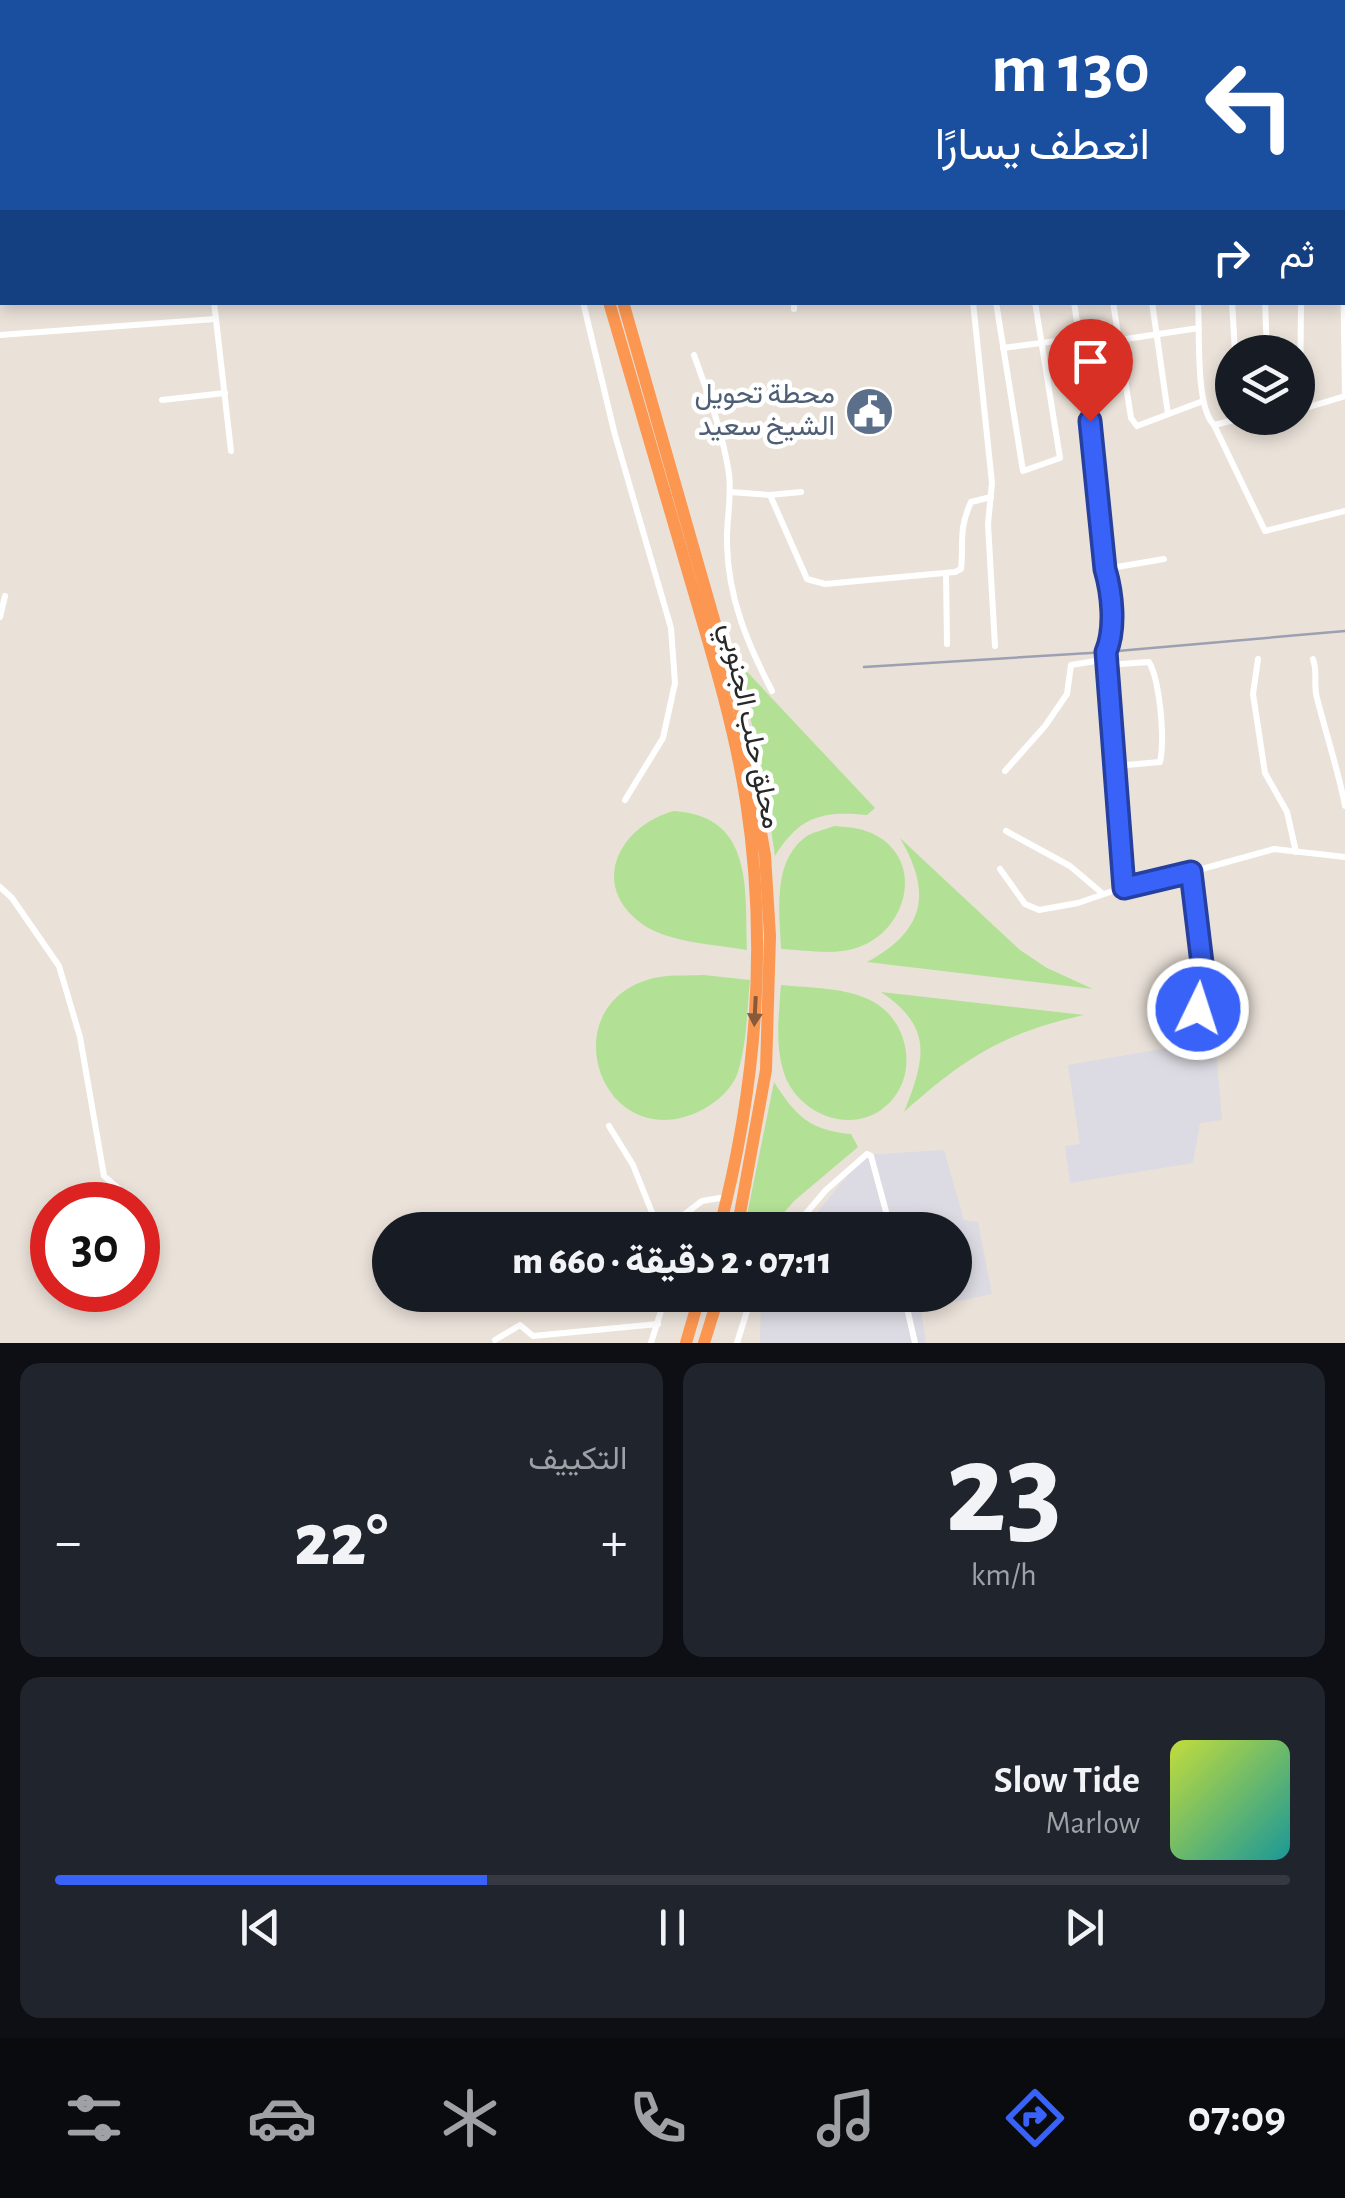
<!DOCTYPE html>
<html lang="ar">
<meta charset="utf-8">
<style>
body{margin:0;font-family:"Alegreya Sans",Vazirmatn,sans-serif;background:#20242c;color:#f1f3f6;direction:rtl;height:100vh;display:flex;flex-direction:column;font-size:38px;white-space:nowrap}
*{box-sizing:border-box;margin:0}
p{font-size:32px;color:#9ea1a6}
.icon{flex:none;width:55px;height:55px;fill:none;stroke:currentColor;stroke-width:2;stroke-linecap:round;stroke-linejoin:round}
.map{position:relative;height:1343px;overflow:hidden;direction:ltr}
.drawer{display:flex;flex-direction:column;gap:20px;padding:20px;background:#0d0f14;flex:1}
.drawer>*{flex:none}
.hud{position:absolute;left:0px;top:0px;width:1345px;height:305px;box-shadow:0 5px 15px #0003;direction:rtl;background:#1a4fa0;color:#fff;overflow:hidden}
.controls{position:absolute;left:1215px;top:335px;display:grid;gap:20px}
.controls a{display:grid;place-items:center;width:100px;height:100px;border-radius:50%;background:#171b24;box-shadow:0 5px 15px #0003;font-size:50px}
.speed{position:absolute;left:30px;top:1182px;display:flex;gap:20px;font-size:50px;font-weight:700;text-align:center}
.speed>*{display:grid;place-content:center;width:130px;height:130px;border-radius:50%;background:#171b24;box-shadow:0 5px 15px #0003;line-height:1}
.speed .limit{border:15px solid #d22;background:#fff;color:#111}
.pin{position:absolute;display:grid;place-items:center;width:85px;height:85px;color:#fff;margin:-102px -42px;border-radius:50% 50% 50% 0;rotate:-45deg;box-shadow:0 0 10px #0007}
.pin .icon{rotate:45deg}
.me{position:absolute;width:110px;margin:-55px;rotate:4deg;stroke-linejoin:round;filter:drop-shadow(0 0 8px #0008)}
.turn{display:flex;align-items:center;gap:35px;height:210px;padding:0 30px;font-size:45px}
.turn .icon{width:130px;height:130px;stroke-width:2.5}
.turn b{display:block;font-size:70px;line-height:85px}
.then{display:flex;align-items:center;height:95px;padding:0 30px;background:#0003;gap:20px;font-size:38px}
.big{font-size:75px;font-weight:800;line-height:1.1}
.drawer .widget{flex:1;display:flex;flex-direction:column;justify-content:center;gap:15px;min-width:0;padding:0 35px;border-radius:20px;background:#20242c}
.drawer .dial{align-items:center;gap:0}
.dial b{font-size:130px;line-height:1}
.song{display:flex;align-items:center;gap:30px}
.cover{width:120px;height:120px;border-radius:15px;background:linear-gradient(135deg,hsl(70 70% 55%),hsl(180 70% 35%))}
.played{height:10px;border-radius:5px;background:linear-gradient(90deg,#3962f8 35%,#363941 35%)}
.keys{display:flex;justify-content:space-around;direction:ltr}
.heat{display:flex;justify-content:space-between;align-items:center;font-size:55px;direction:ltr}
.drawer .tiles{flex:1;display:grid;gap:20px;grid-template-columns:1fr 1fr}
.widget:last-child{grid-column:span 2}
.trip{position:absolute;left:372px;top:1212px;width:600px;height:100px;border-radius:50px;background:#171b24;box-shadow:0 5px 15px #0003;font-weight:800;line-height:100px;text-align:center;direction:rtl}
.tab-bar{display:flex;height:160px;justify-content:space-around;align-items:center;background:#090b0e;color:#9ea1a6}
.tab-bar .icon{width:70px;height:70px}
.tab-bar .current{color:#3962f8}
.tab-bar b{font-size:45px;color:#f1f3f6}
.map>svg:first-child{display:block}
</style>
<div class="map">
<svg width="1345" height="1343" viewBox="0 0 1345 1343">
<rect width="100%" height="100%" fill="#eae2d9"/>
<!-- industrial -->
<g fill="#dcdae2">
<path d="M1214,1027L1222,1120L1200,1123L1193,1163L1070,1183L1065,1146L1080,1144L1068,1065L1180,1046V1030Z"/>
<path d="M944,1150L964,1220L978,1222L992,1294L921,1309L926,1343H760L761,1295H955V1230H803L864,1155Z"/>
</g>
<!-- green -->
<g fill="#b2e195">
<path d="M735,659L875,808L867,815C822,811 800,816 775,856L760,756Z"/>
<path d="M674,811C754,816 745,889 747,950C714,944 663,943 637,920C589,879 624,824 674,811Z"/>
<path d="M834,826C849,827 865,828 879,837C925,866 905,931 859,947C836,956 805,950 781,949C780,913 772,865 803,839C811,832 824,830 834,826Z"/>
<path d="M900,838L1020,950L1047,968L1093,989L867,962C924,931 933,894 900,838Z"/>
<path d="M704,975L750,980C747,1010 747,1043 738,1072C732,1089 717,1102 702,1110C603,1160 549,1008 650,979C666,974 687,976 704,975Z"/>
<path d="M781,985C810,988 845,987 872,1001C912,1022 920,1083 881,1110C844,1135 794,1110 783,1070C775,1042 779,1013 781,985Z"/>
<path d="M881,992L1084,1015C1003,1033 965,1058 904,1112C925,1059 934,1028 881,992Z"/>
<path d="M774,1082C796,1116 809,1130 851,1134L858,1147L794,1201L769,1230H744Z"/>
</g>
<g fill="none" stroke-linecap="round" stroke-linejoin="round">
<!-- street -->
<g stroke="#fff" stroke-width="6">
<path d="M274,0V2"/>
<path d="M631,0L705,2"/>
<path d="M1209,0L1210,2"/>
<path d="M1239,0V2"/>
<path d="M1285,0V2"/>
<path d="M1309,0L1310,2"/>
<path d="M31,2V0"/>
<path d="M94,2V0"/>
<path d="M135,2L136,0"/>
<path d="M185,2V0"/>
<path d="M329,2V0"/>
<path d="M778,2V0"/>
<path d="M815,2L816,0"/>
<path d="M859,2V0"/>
<path d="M892,2V0"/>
<path d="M1051,2V0"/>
<path d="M1342,12L1343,0"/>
<path d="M1342,176H1345"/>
<path d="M1342,192L1345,396"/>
<path d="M0,266H2"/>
<path d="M214,302L231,451"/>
<path d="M583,302L615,435L671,628L675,683L663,738L625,800"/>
<path d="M794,302V309"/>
<path d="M973,302L992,483L988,524L995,646"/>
<path d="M996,302L1023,471L1060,458L1035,302"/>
<path d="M1074,302L1088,393L1105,569C1111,593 1116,629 1106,652L1124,888"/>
<path d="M1113,302L1131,418L1137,426L1203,401"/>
<path d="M1152,302L1168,414"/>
<path d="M1198,302C1200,331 1195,406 1214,425L1243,418"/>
<path d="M1232,302L1235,352"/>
<path d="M1265,302L1267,352"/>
<path d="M0,335L215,319"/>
<path d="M1119,340L1199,328"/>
<path d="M1003,348L1118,333"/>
<path d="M694,355C708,394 723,433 729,474C732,498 726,521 727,544C728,598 748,645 772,691"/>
<path d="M162,400L225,393"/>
<path d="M1299,410L1345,396"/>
<path d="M1300,410L1301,302"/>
<path d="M1214,425L1265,531L1345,511"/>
<path d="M730,492L770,495L801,492"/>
<path d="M770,495L807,579L825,584L955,572L961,569C964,540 958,531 971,502L991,497"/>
<path d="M1105,569L1164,559"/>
<path d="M946,573L947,644"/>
<path d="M0,617L5,596"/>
<path d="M1258,659L1253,694L1265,773L1287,812L1296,852"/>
<path d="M1313,659C1318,673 1313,684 1317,698C1326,734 1338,769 1345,806"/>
<path d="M1107,665L1149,662C1160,681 1165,740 1160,762L1115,766"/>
<path d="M1005,771L1045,726L1067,694L1071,665L1102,660L1106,653"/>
<path d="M1006,831L1070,866L1103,894"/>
<path d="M1000,869L1025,904L1039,910L1078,903L1133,884L1191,872"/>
<path d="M0,887L12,898L59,966L80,1037L104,1176L118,1188"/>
<path d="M1198,1009L1204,980L1191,872L1274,849L1345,857"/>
<path d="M609,1126L633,1165L659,1230"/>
<path d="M664,1230L702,1201L726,1197"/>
<path d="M792,1230L826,1190L867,1154L871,1156L891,1230"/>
<path d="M904,1295L915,1343"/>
<path d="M495,1340L520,1325L533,1336L658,1324"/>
<path d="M651,1343L666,1295"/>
<path d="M737,1343L752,1295"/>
</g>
<!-- primary -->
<g stroke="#efc75a" stroke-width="11">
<path d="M1158,0L1168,2"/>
<path d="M1342,38H1345"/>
</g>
<!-- highway -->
<g stroke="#fc9752" stroke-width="12">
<path d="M577,2V0"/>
<path d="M590,2L591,0"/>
<path d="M609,302C635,392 662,482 688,572C710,647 734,724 746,801C768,944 756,1090 719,1230"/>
<path d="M623,302L739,707L765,855L770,936L766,1070L737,1230"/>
<path d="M686,1343L700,1295"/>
<path d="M704,1343L719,1295"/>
</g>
<!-- rail -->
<path stroke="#9ca0b2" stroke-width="2.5" d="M864,667L1106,652L1345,631"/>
</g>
<!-- one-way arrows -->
<defs><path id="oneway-solid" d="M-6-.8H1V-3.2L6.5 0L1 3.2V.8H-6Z" transform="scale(2.5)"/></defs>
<use fill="#875a3b" href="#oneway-solid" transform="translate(755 1011) rotate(93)"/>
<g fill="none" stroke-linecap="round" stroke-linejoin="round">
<defs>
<path id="route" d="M1090,421L1105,569C1112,593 1116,628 1106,652L1124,888L1191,872L1204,980L1198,1009"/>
</defs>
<!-- route casing -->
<use href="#route" stroke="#2540a1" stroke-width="25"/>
<!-- route -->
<use href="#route" stroke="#3962f8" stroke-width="18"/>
</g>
<!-- icons -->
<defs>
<symbol id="civic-disc" viewBox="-11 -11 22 22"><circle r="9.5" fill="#5c6f8a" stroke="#fff"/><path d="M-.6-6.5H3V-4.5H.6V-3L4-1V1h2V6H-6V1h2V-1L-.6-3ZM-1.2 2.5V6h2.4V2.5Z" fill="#fff"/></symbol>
</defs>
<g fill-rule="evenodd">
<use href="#civic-disc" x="842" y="384" width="55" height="55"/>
</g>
<g text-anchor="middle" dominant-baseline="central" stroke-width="9" stroke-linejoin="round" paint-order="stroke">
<!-- service labels -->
<g font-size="28" fill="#4e5e75" stroke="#fff" text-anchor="end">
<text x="835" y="395">محطة تحويل<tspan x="835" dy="32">الشيخ سعيد</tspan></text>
</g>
<!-- street labels -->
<g font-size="28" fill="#282828" stroke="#fff">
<text transform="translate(750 726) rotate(78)">محلق حلب الجنوبي</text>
</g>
</g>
</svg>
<div class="controls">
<a><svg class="icon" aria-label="layers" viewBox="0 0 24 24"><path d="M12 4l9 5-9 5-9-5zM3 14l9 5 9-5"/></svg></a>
</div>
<div class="speed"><div class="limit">30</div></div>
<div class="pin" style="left:1090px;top:421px;background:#d93025"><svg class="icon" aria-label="arrive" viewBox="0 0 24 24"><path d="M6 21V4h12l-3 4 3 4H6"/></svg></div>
<svg class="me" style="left:1198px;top:1009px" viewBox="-20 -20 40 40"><circle r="17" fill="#3962f8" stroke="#fff" stroke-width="3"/><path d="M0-11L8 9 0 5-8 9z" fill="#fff"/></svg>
<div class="trip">07:11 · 2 دقيقة · 660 m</div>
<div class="hud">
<div class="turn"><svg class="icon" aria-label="left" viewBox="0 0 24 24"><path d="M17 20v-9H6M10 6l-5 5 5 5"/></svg><div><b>130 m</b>انعطف يسارًا</div></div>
<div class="then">ثم<svg class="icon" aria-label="right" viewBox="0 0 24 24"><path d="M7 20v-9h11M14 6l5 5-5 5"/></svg></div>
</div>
</div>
<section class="drawer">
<div class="tiles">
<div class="widget dial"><b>23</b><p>km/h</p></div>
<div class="widget"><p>التكييف</p>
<div class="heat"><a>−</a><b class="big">22°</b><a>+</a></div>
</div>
<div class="widget">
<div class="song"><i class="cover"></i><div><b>Slow Tide</b><p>Marlow</p></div></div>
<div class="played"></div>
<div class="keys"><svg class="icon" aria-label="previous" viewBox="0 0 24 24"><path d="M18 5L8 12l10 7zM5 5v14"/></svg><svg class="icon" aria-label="pause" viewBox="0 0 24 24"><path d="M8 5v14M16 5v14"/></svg><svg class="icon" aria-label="next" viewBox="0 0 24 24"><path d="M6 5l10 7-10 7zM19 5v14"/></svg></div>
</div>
</div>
</section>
<nav class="tab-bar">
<b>07:09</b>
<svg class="icon current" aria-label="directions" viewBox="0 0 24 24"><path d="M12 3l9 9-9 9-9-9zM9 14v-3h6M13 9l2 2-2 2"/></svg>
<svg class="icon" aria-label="music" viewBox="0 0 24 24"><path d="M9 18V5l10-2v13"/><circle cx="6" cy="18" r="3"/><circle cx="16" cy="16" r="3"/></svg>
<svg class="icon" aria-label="phone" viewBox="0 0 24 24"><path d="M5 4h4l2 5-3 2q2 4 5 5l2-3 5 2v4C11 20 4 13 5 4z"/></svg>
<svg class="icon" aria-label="climate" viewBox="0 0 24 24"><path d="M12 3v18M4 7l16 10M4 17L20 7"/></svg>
<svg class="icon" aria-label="car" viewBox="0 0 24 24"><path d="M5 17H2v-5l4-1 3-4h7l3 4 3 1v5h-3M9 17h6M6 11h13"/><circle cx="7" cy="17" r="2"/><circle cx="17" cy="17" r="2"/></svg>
<svg class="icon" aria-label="filters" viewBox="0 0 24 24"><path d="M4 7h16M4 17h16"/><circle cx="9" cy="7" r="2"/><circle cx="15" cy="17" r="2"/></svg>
</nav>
